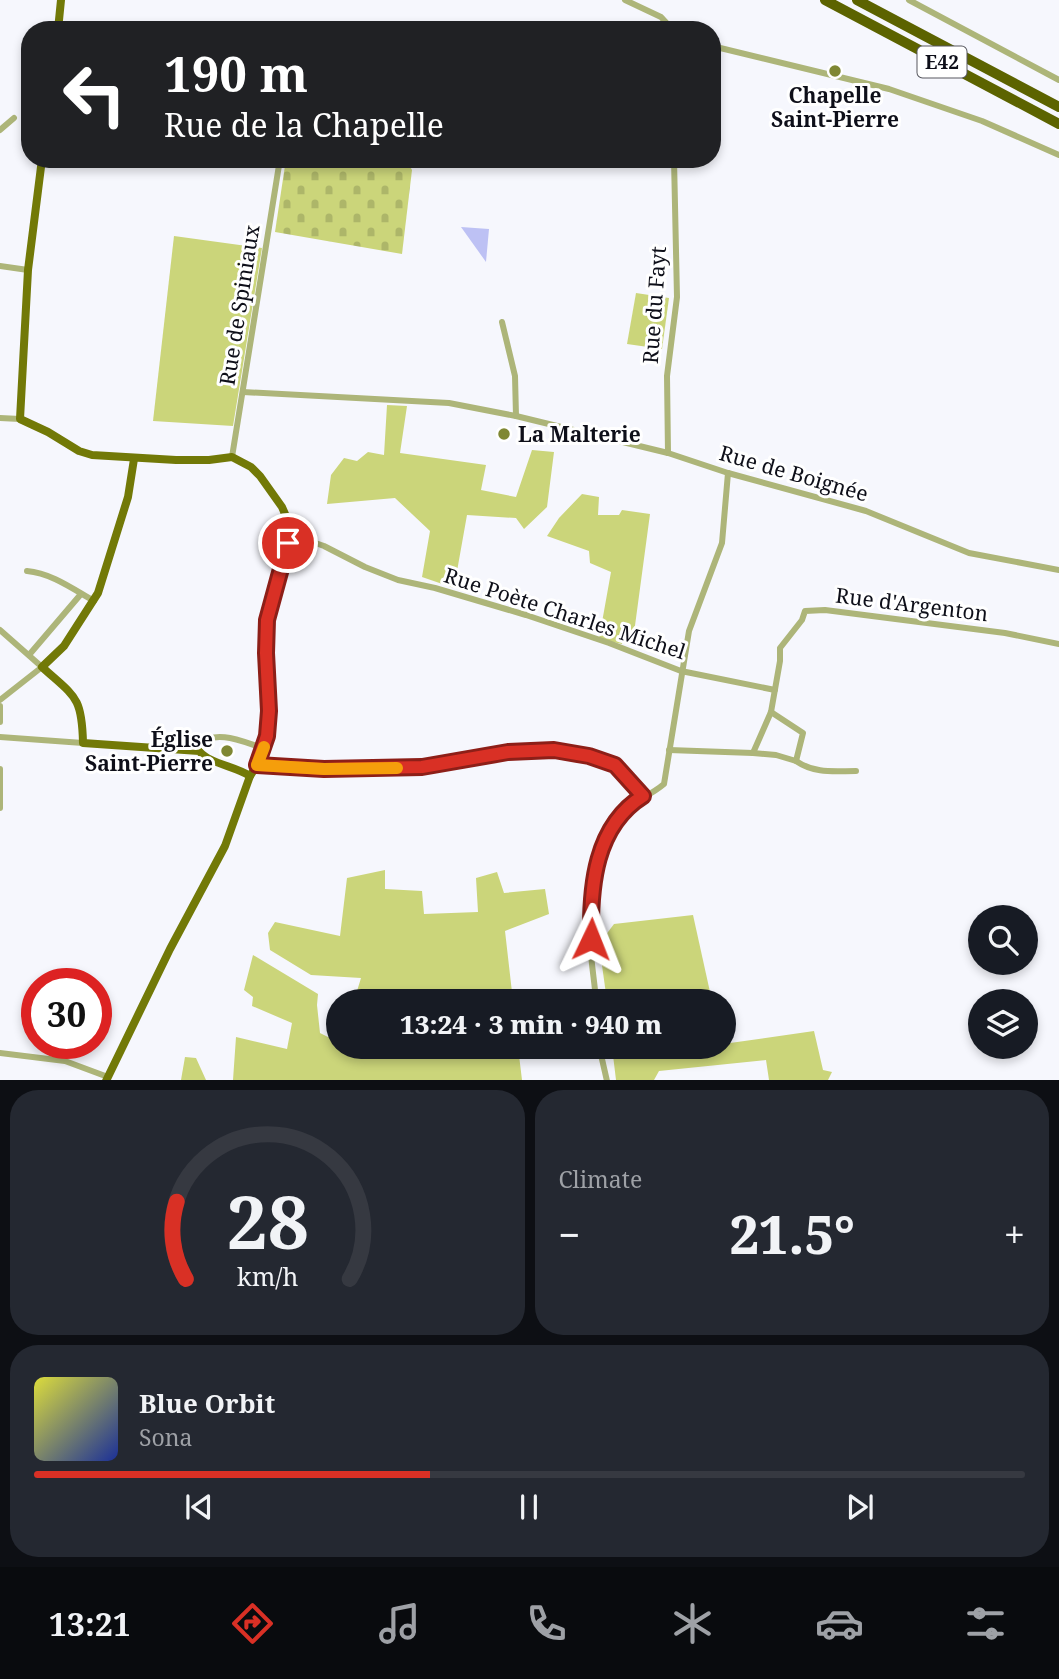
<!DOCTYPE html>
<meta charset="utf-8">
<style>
body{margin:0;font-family:"Noto Serif",serif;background:#242831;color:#f1f3f6;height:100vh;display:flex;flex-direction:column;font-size:26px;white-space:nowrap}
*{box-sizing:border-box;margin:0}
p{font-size:23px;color:#9ea1a6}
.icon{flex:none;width:38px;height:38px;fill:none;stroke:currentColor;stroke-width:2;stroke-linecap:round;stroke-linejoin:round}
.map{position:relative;height:1080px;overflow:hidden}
.details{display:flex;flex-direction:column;gap:10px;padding:10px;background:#0d0f14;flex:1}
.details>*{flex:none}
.hud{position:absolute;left:21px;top:21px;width:700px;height:147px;border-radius:28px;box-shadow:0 4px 10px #0003;background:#202124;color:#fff;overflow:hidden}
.buttons{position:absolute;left:968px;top:905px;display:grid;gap:14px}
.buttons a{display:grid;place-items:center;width:70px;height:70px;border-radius:50%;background:#171b24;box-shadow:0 4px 10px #0003;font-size:35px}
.speed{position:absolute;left:21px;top:968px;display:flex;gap:14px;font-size:35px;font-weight:700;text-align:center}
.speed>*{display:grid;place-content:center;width:91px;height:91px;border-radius:50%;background:#171b24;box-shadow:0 4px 10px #0003;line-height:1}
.speed .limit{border:10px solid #d22;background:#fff;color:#111}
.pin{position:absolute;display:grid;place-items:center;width:60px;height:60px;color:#fff;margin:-30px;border:4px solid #fff;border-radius:50%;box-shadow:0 2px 7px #0007}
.me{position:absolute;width:77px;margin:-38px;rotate:2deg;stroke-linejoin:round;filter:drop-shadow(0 0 5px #0008)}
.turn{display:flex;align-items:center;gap:24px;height:147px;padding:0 28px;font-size:32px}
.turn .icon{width:91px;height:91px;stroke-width:2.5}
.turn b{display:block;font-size:49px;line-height:60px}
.big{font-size:52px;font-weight:800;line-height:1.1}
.details .card{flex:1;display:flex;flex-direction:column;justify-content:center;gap:10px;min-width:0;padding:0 24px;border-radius:28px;background:#242831}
.details .dial{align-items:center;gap:0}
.dial svg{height:182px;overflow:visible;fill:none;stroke:#363941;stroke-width:7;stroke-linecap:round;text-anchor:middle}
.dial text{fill:#f1f3f6;stroke:none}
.song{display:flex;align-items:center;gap:21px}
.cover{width:84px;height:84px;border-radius:10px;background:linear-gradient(135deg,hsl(60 70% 55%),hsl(230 70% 35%))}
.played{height:7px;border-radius:4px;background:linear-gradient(90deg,#d93025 40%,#363941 40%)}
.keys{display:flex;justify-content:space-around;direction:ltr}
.heat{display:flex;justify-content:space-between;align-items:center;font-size:38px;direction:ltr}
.details .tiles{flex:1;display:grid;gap:10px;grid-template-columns:1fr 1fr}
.card:last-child{grid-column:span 2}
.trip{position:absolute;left:326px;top:989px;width:410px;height:70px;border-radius:35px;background:#171b24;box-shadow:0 4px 10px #0003;font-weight:800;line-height:70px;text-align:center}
.menu{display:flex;height:112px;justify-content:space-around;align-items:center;background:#090b0e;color:#9ea1a6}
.menu .icon{width:49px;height:49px}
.menu .selected{color:#d93025}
.menu b{font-size:32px;color:#f1f3f6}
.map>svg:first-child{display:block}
</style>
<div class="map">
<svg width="1059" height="1081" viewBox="0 0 1059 1081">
<defs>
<pattern id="cemetery-stones" width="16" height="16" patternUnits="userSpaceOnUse" patternTransform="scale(1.75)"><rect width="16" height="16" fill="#cbd57a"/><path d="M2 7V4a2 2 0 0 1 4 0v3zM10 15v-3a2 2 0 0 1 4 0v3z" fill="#adb669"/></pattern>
</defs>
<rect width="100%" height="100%" fill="#f6f7fd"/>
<!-- grass -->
<g fill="#cbd57a">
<path d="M174,236L262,248L233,426L153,421Z"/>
<path d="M636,293L669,298L662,349L627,344Z"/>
<path d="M387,405L407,406L400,453L486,465L481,490L516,497L532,450L554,452L547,507L524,529L516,518L467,515L454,588L422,577L430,531L395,498L327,504L331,475L344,458L357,461L368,452L384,455Z"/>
<path d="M582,494L599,497L598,515H619L622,510L650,514L634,633L623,638L622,644L599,639L611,572L590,563L589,551L547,536L559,518Z"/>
<path d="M385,870V889L422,891L424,914L478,912L476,878L497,872L504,893L545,889L549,914L505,931L513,1001H354L361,978L311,975L270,950L268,933L275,922L340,936L347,878Z"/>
<path d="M693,915L712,1001H607L599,944L614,924Z"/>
<path d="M253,955L318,994L317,1005L320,1033L338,1042V1046L518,1047L522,1080H233L236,1037L287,1049L292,1023L252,1006L253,997L244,990Z"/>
<path d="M814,1031L823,1070L832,1072L828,1080H769L766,1060L659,1071L654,1080H616L612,1047L723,1046V1044Z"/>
<path d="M185,1057L196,1058L206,1080H181Z"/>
</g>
<!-- cemetery -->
<path fill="url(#cemetery-stones)" d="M286,159H406L412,170L402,254L275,232Z"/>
<!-- water -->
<path fill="#bdc1f4" d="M461,227L489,229L486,262Z"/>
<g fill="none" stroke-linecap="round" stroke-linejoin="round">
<!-- minor -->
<g stroke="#adb579" stroke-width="6">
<path d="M625,0L661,17L673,30"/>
<path d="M909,0L1059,80"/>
<path d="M712,46L889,89L982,121L1059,155"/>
<path d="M0,130L14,118"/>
<path d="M0,266L28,270"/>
<path d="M502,322L515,376L516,416"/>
<path d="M243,392L449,403L516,416L668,453L728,473L866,511L969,553L1059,570"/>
<path d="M0,418L20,419"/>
<path d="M668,453L667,376L677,297L674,159"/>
<path d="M232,457L280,159"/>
<path d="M290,534L324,546L365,567L398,580L435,588L526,615L609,643L681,671L775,690"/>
<path d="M27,571C51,573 73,589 94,601"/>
<path d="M0,630L42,667L0,700"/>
<path d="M29,655L81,594"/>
<path d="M0,706V722"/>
<path d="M0,737L83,743"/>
<path d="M669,750L753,753L771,712L780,661V648L802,620L805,611L825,610L1005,633L1059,644"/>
<path d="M199,751V744C217,729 243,742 263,748"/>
<path d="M753,753L776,755L796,761L803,733L771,712"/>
<path d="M796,761C815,774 834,771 856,771"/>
<path d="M257,765L324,769L422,767L508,752L554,750L589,756L615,765L643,796"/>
<path d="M0,769V808"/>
<path d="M596,1001C595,985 592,969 591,953C589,913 591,845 620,814C633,801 650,796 664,784L689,631L722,543L728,473"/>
<path d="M599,1046L607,1081"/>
<path d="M0,1053L65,1061L108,1077"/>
</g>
<!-- major -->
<g stroke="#727907" stroke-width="8">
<path d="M58,30L61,0"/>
<path d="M42,159L28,270L20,419L48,432L79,451L92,455L176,460H209L232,457L251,467L260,476L282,507L291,528L267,620L266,653L269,711L267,736L263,748L257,765L250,776L225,846L170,949L106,1081"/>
<path d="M134,459L128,497L98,593L64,646L42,667C75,697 82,696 83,743L199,751C210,764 235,766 250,776"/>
</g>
<!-- highway -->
<g stroke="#5c6300" stroke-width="10">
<path d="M825,0L1059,124"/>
<path d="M857,0L1059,107"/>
</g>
</g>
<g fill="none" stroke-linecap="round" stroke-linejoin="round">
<defs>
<path id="route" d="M288,543L267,620L266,653L269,711L267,736L257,765L324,769L422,767L508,752L554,750L589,756L615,765L643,796C595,826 590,886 591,939"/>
</defs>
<!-- route casing -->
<use href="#route" stroke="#8d1f18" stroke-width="18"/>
<!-- route -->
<use href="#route" stroke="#d93025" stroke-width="12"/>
<!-- slow -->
<path stroke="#f59e0b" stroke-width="12" d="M264,747L257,765L324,769L397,768"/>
</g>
<!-- markers -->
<g fill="#7f8733" stroke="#fff" stroke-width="2.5">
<circle cx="835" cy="71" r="7"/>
<circle cx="504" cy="434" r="7"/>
<circle cx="227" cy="751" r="7"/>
</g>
<g text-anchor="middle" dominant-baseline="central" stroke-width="6" stroke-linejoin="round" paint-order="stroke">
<!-- shield labels -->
<rect fill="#fff" stroke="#56575e" stroke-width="2" x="917.5" y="46.5" width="49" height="31" rx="5"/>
<g font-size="19" font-weight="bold" fill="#0e0f19">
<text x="942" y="62">E42</text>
</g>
<!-- poi labels -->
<g font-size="21" font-weight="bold" fill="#0e0f19" stroke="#fff">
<text x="835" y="95">Chapelle<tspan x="835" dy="24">Saint-Pierre</tspan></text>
<text x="518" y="434" text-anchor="start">La Malterie</text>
<text x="213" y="739" text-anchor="end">Église<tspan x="213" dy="24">Saint-Pierre</tspan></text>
</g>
<!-- street labels -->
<g font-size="21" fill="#0e0f19" stroke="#fff">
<text transform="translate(239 305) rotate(-81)">Rue de Spiniaux</text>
<text transform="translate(654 305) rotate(-86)">Rue du Fayt</text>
<text transform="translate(794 473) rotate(16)">Rue de Boignée</text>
<text transform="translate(912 604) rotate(7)">Rue d'Argenton</text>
<text transform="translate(565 613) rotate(18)">Rue Poète Charles Michel</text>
</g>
</g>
</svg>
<div class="buttons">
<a><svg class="icon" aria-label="search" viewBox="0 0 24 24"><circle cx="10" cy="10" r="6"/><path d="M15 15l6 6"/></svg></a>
<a><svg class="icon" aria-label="layers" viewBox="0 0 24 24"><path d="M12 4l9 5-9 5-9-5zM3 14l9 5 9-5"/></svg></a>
</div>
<div class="speed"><div class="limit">30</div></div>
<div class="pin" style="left:288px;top:543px;background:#d93025"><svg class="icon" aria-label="arrive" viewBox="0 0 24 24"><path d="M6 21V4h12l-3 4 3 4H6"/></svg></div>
<svg class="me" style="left:591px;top:939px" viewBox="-20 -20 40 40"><path d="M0-17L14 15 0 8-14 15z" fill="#d93025" stroke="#fff" stroke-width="4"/></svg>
<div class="trip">13:24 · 3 min · 940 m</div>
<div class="hud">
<div class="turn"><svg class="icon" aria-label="left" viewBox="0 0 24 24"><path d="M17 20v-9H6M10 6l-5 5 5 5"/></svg><div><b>190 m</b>Rue de la Chapelle</div></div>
</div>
</div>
<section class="details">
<div class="tiles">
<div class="card dial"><svg viewBox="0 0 100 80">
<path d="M14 69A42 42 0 1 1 86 69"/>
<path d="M14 69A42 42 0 0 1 10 35" stroke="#d93025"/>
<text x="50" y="56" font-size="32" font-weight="700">28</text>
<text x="50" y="72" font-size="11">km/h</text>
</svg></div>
<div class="card"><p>Climate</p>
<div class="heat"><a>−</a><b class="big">21.5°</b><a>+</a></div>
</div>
<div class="card">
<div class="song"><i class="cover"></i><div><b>Blue Orbit</b><p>Sona</p></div></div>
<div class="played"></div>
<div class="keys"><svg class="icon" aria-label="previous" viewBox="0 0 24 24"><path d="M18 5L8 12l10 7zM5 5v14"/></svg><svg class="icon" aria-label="pause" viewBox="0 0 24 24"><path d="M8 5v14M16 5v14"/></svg><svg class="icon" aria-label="next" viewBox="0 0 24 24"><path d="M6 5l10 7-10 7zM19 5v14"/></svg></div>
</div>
</div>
</section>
<nav class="menu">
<b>13:21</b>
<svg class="icon selected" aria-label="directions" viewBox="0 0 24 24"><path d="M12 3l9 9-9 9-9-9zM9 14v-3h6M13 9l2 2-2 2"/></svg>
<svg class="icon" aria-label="music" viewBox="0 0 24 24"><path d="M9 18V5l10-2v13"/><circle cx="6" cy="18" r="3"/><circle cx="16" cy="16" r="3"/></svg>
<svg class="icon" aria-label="phone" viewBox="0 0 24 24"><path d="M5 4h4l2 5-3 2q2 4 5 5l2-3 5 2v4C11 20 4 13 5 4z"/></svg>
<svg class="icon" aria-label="climate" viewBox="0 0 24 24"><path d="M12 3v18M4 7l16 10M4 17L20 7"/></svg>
<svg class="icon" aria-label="car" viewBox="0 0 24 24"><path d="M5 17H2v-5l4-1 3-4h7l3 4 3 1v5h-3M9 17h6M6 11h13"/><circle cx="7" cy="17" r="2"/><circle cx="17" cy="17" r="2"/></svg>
<svg class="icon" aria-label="filters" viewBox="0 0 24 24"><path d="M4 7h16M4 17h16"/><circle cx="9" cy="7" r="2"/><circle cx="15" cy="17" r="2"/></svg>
</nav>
